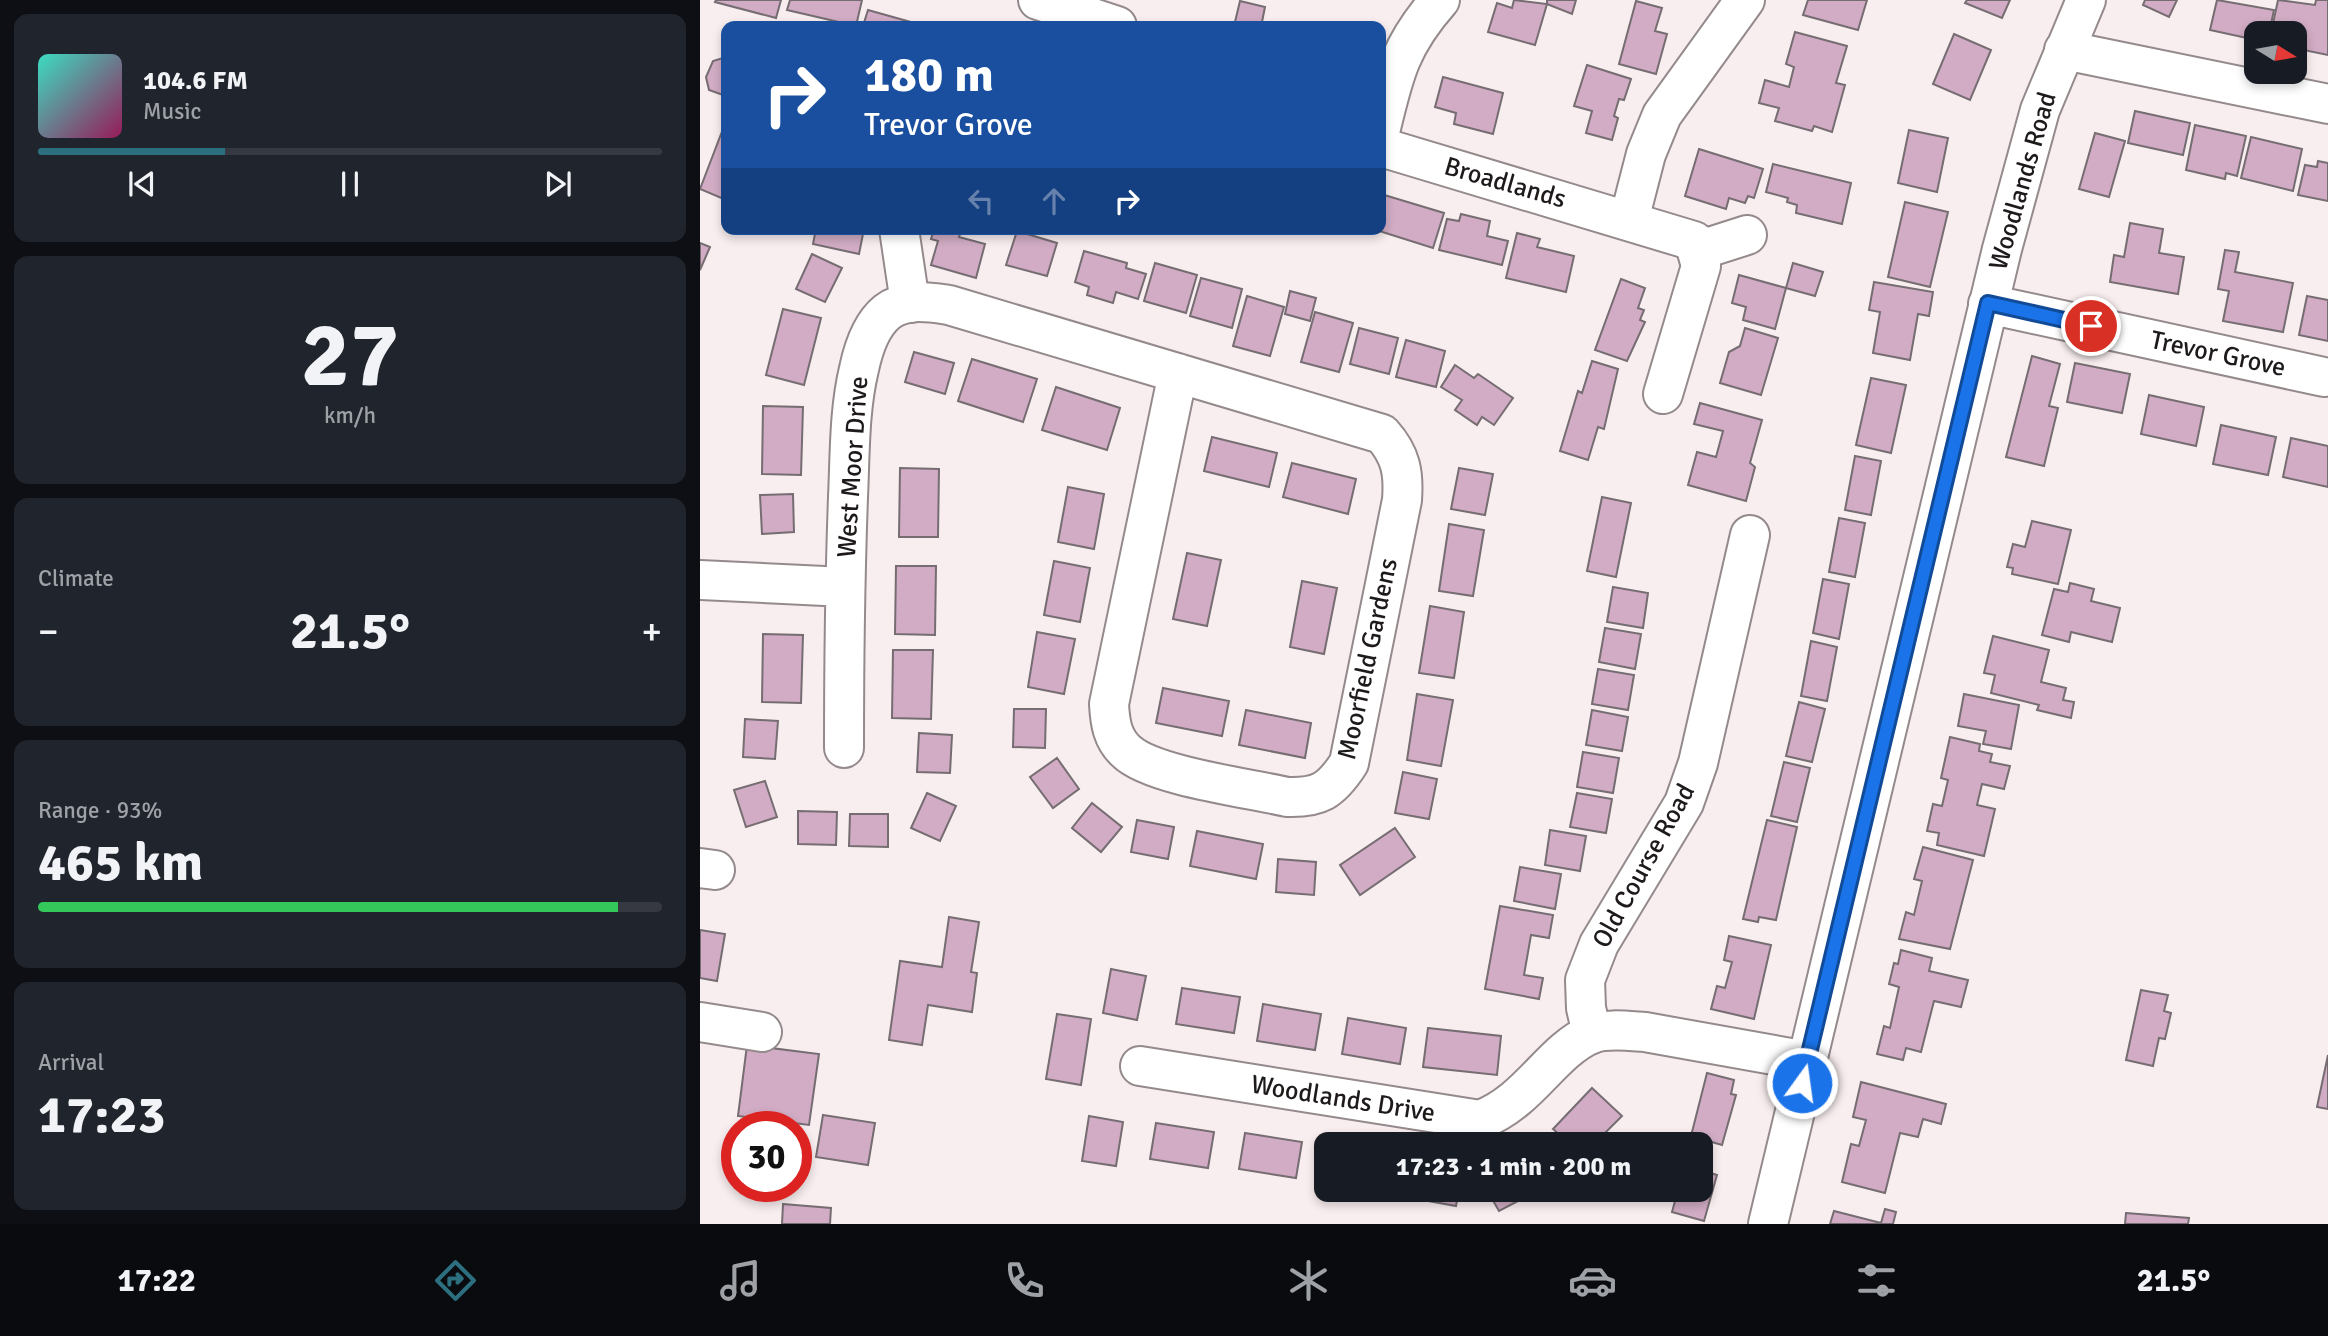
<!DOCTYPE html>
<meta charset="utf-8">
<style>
body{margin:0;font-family:Signika,sans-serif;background:#20242c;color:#f1f3f6;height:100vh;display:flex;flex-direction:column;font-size:26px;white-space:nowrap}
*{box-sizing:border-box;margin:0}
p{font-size:23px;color:#9ea1a6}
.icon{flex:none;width:38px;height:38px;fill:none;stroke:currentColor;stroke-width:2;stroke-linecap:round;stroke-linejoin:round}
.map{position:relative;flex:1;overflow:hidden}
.side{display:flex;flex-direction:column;gap:14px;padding:14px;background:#0d0f14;width:700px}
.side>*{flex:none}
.banner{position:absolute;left:21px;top:21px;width:665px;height:214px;border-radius:14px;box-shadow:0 4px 10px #0003;background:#1a4fa0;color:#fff;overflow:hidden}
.needle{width:46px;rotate:101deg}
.fabs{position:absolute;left:1544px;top:21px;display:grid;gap:14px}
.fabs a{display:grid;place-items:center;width:63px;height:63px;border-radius:14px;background:#171b24;box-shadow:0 4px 10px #0003;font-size:35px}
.speed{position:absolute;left:21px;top:1111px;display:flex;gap:14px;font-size:35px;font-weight:700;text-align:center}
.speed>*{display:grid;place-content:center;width:91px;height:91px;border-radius:50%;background:#171b24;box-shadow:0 4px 10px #0003;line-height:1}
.speed .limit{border:10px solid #d22;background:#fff;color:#111}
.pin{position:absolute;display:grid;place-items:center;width:60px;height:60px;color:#fff;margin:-30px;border:4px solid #fff;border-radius:50%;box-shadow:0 2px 7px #0007}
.me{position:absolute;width:77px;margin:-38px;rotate:14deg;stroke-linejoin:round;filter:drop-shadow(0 0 5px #0008)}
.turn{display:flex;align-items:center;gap:24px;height:147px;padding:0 28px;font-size:32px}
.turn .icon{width:91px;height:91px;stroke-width:2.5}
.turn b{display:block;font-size:49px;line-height:60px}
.lanes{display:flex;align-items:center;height:66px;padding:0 28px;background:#0003;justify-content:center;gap:35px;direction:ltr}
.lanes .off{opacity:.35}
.big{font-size:52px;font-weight:800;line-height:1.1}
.side .widget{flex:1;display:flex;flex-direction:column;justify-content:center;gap:10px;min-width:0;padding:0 24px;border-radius:14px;background:#20242c}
.side .dial{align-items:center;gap:0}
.dial b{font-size:91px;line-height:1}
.song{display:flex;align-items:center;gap:21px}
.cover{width:84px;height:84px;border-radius:10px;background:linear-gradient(135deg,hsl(170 70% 55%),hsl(330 70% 35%))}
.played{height:7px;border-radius:4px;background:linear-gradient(90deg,#2c7080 30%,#363941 30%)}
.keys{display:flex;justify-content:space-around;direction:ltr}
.heat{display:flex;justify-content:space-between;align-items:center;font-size:38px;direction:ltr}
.charge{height:10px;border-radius:5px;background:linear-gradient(90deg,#34c759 93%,#363941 0)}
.trip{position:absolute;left:614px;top:1132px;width:399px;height:70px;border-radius:14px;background:#171b24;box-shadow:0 4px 10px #0003;font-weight:800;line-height:70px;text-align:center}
.dock{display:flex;height:112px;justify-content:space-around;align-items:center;background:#090b0e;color:#9ea1a6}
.dock .icon{width:49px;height:49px}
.dock .current{color:#2c7080}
.dock b{font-size:32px;color:#f1f3f6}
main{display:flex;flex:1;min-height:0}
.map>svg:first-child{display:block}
</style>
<main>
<section class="side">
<div class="widget">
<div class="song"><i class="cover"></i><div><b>104.6 FM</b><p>Music</p></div></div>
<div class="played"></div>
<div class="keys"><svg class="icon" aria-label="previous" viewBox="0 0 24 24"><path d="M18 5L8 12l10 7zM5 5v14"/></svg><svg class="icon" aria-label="pause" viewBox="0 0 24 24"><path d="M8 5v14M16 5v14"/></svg><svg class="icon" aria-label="next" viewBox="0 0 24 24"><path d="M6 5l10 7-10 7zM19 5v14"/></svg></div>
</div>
<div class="widget dial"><b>27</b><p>km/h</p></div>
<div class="widget"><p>Climate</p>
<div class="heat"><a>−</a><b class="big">21.5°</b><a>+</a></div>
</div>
<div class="widget"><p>Range · 93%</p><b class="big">465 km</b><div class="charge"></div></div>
<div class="widget"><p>Arrival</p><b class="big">17:23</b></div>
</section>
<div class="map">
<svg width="1628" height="1224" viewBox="0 0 1628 1224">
<rect width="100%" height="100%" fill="#f9eeef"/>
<!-- building -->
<g fill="#d1acc4" stroke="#756d72" stroke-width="2">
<path d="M16,0H81L76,18L15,2Z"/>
<path d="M90,0H162L156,26L87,10Z"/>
<path d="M814,0L847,4L835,45L788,32L797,3L812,8Z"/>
<path d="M847,0H876L872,14L847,4Z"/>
<path d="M1108,0H1167L1158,30L1103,15Z"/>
<path d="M1267,0H1310L1302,18L1265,3Z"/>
<path d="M1445,0H1477L1469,17L1443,5Z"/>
<path d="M1517,0L1574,10L1569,33H1556V40L1510,30Z"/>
<path d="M1578,0L1615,5L1616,0H1628V55L1594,48V33H1571Z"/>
<path d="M540,1L565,7L562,22L582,26H534Z"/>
<path d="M936,1L962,8L955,31L967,34L956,74L919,64Z"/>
<path d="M168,10L225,26H163Z"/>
<path d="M1095,32L1147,46L1136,83L1145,85L1132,132L1114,126L1112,131L1075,121L1079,108L1059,103L1065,80L1089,87L1094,67L1086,64Z"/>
<path d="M1254,34L1291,50L1270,100L1233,84Z"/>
<path d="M26,57V96L9,90L6,77L13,61Z"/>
<path d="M887,65L931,79L924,100L919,99L914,116L918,118L912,140L886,133L892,111L874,106Z"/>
<path d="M743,77L803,93L793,134L754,124L756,113L735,107Z"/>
<path d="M1435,111L1490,123L1483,155L1428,143Z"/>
<path d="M26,121V200L0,189Z"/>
<path d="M1495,125L1546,136L1537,176L1526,173L1525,179L1486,170Z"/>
<path d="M1209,130L1248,138L1237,192L1198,183Z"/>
<path d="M1395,133L1425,141L1409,197L1379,189Z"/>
<path d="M1551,137L1602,149L1593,191L1541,178Z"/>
<path d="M999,149L1063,169L1054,198L1048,196L1045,203L1029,198L1026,209L985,196Z"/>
<path d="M1618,161L1628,163V201L1598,195L1605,165L1617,167Z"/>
<path d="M1073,164L1151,183L1142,224L1096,213L1097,205L1087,202L1088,198L1066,192Z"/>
<path d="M681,194L744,213L733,248L673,229H681Z"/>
<path d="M1205,202L1248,212L1230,287L1188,277Z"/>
<path d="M761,214L790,221L787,236L808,241L802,265L739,250L747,219L759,221Z"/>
<path d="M1430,223L1463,229L1459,253L1484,257L1478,294L1410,282L1414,255L1424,257Z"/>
<path d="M116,229H164L159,254L113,244Z"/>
<path d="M234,229H262L259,237L285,244L276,278L231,265L238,241L231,239Z"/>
<path d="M317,231L357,243L347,276L306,265Z"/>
<path d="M817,233L840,239L837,247L874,256L866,292L806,278Z"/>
<path d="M0,243L10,247L0,270Z"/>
<path d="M1525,250L1539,252L1535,272L1593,283L1583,332L1523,321L1529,291L1518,289Z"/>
<path d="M384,251L427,263L426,268L446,274L438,299L416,292L413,303L387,295L389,287L375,282Z"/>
<path d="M112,254L142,268L125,302L96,289Z"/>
<path d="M455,263L497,275L486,313L444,301Z"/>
<path d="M1093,263L1123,272L1115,296L1086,288Z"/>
<path d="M1039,275L1086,288L1075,329L1043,320L1046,307L1032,303Z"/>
<path d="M501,278L542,289L532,328L490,316Z"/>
<path d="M921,279L945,288L938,308L944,310L940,320L945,322L927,361L895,350Z"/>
<path d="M1174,282L1233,292L1229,316L1218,314L1210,360L1173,353L1180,312L1169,310Z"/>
<path d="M590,291L616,298L610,321L585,314Z"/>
<path d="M547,296L584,307L570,356L533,346Z"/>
<path d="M1607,296L1628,300V341L1599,335Z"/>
<path d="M83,309L121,318L104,385L66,375Z"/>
<path d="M615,312L653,323L639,372L601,362Z"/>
<path d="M659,328L698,338L689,374L650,364Z"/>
<path d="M1045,328L1078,338L1061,395L1020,383L1029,352L1040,346Z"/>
<path d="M706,340L745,351L736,387L696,377Z"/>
<path d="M214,352L254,363L245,394L205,382Z"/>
<path d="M1332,356L1360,364L1349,406L1358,408L1344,466L1306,457Z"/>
<path d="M272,359L337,379L323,422L258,401Z"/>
<path d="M892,361L918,369L904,429L898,427L888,460L860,451L878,391L882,393Z"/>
<path d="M1375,363L1430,374L1422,413L1367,402Z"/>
<path d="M755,365L774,378L778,374L813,398L794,425L782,417L777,425L755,410L762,400L741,387Z"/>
<path d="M1171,378L1206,385L1191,453L1156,445Z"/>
<path d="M356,387L420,408L407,450L342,430Z"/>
<path d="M1449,395L1504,407L1496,446L1441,434Z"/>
<path d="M1000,403L1062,420L1050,463L1055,467L1046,501L988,485L997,452L1016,457L1023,431L994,424Z"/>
<path d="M63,406L103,407L101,475L62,474Z"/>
<path d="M1521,425L1576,437L1568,475L1513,464Z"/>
<path d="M512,437L577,453L569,487L504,471Z"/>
<path d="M1591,438L1628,446V487L1583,477Z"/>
<path d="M1155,456L1181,461L1171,515L1145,510Z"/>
<path d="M592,463L656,479L648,514L583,497Z"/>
<path d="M200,468L239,469L238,537H199Z"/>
<path d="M759,468L793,474L785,515L751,509Z"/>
<path d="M368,487L404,494L394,549L358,542Z"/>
<path d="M93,494L94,532L62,534L60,495Z"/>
<path d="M902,497L931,503L916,577L887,571Z"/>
<path d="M1139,518L1165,523L1155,577L1129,572Z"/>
<path d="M1332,521L1371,530L1358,584L1312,574L1313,568L1307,567L1313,544L1325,547Z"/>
<path d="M749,524L784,530L773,596L739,591Z"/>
<path d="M487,553L521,560L507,626L473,619Z"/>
<path d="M354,561L390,568L380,622L344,615Z"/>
<path d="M196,566H236L235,635L195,634Z"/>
<path d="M1123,579L1149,584L1139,639L1113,633Z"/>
<path d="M602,581L637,588L624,654L590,647Z"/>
<path d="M1370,583L1394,589L1391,601L1420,608L1412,642L1371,632L1369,642L1342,635L1354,589L1368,592Z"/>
<path d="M913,587L948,593L943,628L907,622Z"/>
<path d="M730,606L764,612L754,678L719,673Z"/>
<path d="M905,628L941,634L935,669L899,662Z"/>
<path d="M337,632L375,639L364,694L328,687Z"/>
<path d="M63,634L103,635L101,703L62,702Z"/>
<path d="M1293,636L1349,650L1341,682L1366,688L1363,700L1374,702L1371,718L1337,710L1339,705L1291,693L1295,675L1284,673Z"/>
<path d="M1111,641L1137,647L1127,701L1101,696Z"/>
<path d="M193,650H233L231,719L192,718Z"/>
<path d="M898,669L934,675L928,710L892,704Z"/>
<path d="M463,688L529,701L522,736L456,723Z"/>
<path d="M717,694L753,700L741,766L707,760Z"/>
<path d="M1264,694L1319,705L1311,749L1283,744L1286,731L1258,726Z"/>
<path d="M1099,702L1125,709L1112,762L1086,756Z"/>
<path d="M314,709H346L345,748L313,747Z"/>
<path d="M546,710L611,723L605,758L539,745Z"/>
<path d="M892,710L928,717L922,751L886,745Z"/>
<path d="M45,719L78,721L75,759L43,757Z"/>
<path d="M219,733L252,735L250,773L217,772Z"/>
<path d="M1250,737L1280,744L1279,751L1292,754L1290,762L1310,766L1304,789L1282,784L1277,805L1295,809L1284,856L1237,845L1239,833L1227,831L1233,804L1242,806L1248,780L1241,778Z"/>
<path d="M883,752L919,758L913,793L877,787Z"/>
<path d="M357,758L379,789L353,808L330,777Z"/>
<path d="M1084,762L1110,768L1097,822L1071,816Z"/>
<path d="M703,772L737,779L729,819L695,813Z"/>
<path d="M65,781L77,817L46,827L34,790Z"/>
<path d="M227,793L256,806L240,841L211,828Z"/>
<path d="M877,793L912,799L906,833L870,827Z"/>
<path d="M392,803L422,827L401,852L372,828Z"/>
<path d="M98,811L137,812L136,845L98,844Z"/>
<path d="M150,814H188V847L149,846Z"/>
<path d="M437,820L474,827L468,859L431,852Z"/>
<path d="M1067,820L1097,827L1076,920L1059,917L1058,922L1043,919Z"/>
<path d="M695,828L715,857L660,895L640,865Z"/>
<path d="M850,830L886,836L880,871L845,865Z"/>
<path d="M497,831L563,844L556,879L490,866Z"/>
<path d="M1223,847L1273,860L1250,949L1199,939L1206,912L1214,915L1222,881L1214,879Z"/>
<path d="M578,859L616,862L614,895L576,892Z"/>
<path d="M820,867L861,874L855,909L814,901Z"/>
<path d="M800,906L853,915L849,938L831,935L824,975L843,978L839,999L785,989Z"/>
<path d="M249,917L279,922L271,972L277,973L272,1012L228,1005L222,1045L189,1040L200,961L242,967Z"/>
<path d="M0,930L25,934L17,981L0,978Z"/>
<path d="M1029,936L1071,945L1054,1019L1011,1009L1017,986L1025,988L1032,962L1024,960Z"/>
<path d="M1201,950L1232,958L1229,971L1268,980L1261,1007L1234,1001L1221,1052L1206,1048L1203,1060L1177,1054L1184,1026L1190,1028L1199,987L1189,984L1194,963L1198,964Z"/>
<path d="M411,969L446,976L437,1020L403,1013Z"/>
<path d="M482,988L540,997L534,1033L476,1024Z"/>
<path d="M1441,990L1468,995L1464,1011L1471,1013L1465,1039L1459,1038L1453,1066L1426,1060Z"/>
<path d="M563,1004L621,1014L615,1050L557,1041Z"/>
<path d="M357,1014L391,1019L381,1085L346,1079Z"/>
<path d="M648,1018L706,1028L700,1064L642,1054Z"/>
<path d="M728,1028L801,1036L797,1075L723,1067Z"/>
<path d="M47,1045L119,1054L109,1125L38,1116Z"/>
<path d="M1628,1055V1109L1617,1107Z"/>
<path d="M1007,1073L1034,1080L1031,1094L1036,1095L1022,1145L991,1136Z"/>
<path d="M1161,1082L1246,1104L1241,1124L1223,1119L1218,1137L1200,1133L1185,1193L1142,1182L1151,1144L1159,1146L1166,1120L1153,1117Z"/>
<path d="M892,1088L922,1116L894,1144H870L853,1129Z"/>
<path d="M123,1115L175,1123L168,1165L116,1157Z"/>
<path d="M389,1116L423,1122L416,1166L382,1161Z"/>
<path d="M456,1123L514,1132L508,1168L450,1159Z"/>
<path d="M545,1133L602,1142L596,1178L539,1169Z"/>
<path d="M625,1145H626V1182L618,1181Z"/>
<path d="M1001,1170L1017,1175L1004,1221L972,1212L978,1190H1001Z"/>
<path d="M696,1190H759L756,1206L695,1195Z"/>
<path d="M787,1190H839L799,1211Z"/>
<path d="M83,1204L131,1208L130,1224H82Z"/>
<path d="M1185,1209L1196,1212L1193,1224H1130L1134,1211L1181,1223Z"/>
<path d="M1426,1213L1489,1218L1488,1224H1425Z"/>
</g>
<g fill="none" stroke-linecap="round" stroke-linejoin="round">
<defs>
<g id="minor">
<path d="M338,0L417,26"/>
<path d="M1364,50L1628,104"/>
<path d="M681,128C694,73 701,44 740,0"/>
<path d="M681,147L994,241L1001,266L963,394"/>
<path d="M929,220L946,154L962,115L1045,0"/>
<path d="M199,229L210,303"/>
<path d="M997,251L1047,235"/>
<path d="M1288,304L1624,377"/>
<path d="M0,580L145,587"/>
<path d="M144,748C144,664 145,580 148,497C150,455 149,410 159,369C163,350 171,325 187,312C205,298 228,302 249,305L682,434C701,455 704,473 702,500L649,763C631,791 619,798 587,797C548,788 453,776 427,752C412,739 410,722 409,704L478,373"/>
<path d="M0,868L15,870"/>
<path d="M0,1022L62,1032"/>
<path d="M892,1034L886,1008L885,980L899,944L984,803L998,763L1050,535"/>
<path d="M440,1066L780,1120C830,1101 850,1052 891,1034C906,1028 929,1031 945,1032L1107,1061"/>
<path d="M1068,1224L1302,249L1340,110L1386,0"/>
</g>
</defs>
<!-- minor casing -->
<use href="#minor" stroke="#948a8b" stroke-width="42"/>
<!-- minor -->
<use href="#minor" stroke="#fff" stroke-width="38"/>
</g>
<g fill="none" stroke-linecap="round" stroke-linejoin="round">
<defs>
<path id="route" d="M1102,1083L1288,303L1391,326"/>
</defs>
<!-- route casing -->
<use href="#route" stroke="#114b97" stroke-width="18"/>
<!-- route -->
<use href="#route" stroke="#1a73e8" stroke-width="12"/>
</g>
<g text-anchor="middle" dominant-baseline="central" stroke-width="7" stroke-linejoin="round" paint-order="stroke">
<!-- street labels -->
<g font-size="26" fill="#1e1a1a" stroke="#fff">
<text transform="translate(1323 181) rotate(-74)">Woodlands Road</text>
<text transform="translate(805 183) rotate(16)">Broadlands</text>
<text transform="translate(1518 354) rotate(12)">Trevor Grove</text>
<text transform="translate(153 467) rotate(-86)">West Moor Drive</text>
<text transform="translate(668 659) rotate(-78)">Moorfield Gardens</text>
<text transform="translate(944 866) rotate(-61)">Old Course Road</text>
<text transform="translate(643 1099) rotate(9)">Woodlands Drive</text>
</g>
</g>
</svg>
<div class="fabs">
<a><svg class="needle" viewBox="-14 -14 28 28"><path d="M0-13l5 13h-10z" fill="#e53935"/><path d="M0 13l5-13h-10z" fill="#9ea1a6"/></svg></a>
</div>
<div class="speed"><div class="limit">30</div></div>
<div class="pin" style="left:1391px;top:326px;background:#d93025"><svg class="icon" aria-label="arrive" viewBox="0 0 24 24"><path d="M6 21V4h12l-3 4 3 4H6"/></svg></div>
<svg class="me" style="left:1102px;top:1083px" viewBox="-20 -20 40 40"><circle r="17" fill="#1a73e8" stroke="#fff" stroke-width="3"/><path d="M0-11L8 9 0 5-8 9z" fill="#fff"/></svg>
<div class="trip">17:23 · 1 min · 200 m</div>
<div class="banner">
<div class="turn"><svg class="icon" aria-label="right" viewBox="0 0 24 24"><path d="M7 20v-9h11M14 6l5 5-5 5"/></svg><div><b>180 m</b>Trevor Grove</div></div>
<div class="lanes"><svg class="icon off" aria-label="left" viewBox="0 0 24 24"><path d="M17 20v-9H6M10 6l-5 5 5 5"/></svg><svg class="icon off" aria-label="ahead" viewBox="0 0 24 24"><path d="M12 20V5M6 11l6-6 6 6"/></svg><svg class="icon" aria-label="right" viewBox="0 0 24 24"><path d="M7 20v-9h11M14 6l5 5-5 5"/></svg></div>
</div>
</div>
</main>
<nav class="dock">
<b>17:22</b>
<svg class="icon current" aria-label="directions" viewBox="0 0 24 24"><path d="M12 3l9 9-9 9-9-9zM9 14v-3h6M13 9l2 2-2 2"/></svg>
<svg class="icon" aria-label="music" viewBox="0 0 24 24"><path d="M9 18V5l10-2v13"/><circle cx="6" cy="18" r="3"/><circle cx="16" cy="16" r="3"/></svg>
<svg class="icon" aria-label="phone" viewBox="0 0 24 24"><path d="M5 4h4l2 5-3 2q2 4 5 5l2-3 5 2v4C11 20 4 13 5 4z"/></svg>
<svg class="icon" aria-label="climate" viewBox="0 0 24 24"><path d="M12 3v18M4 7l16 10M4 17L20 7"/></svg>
<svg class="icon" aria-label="car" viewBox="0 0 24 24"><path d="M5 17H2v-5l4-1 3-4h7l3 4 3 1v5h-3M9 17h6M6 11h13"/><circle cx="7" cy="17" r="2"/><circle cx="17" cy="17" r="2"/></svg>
<svg class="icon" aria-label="filters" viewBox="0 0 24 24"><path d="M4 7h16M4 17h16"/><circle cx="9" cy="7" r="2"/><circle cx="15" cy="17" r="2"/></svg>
<b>21.5°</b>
</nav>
